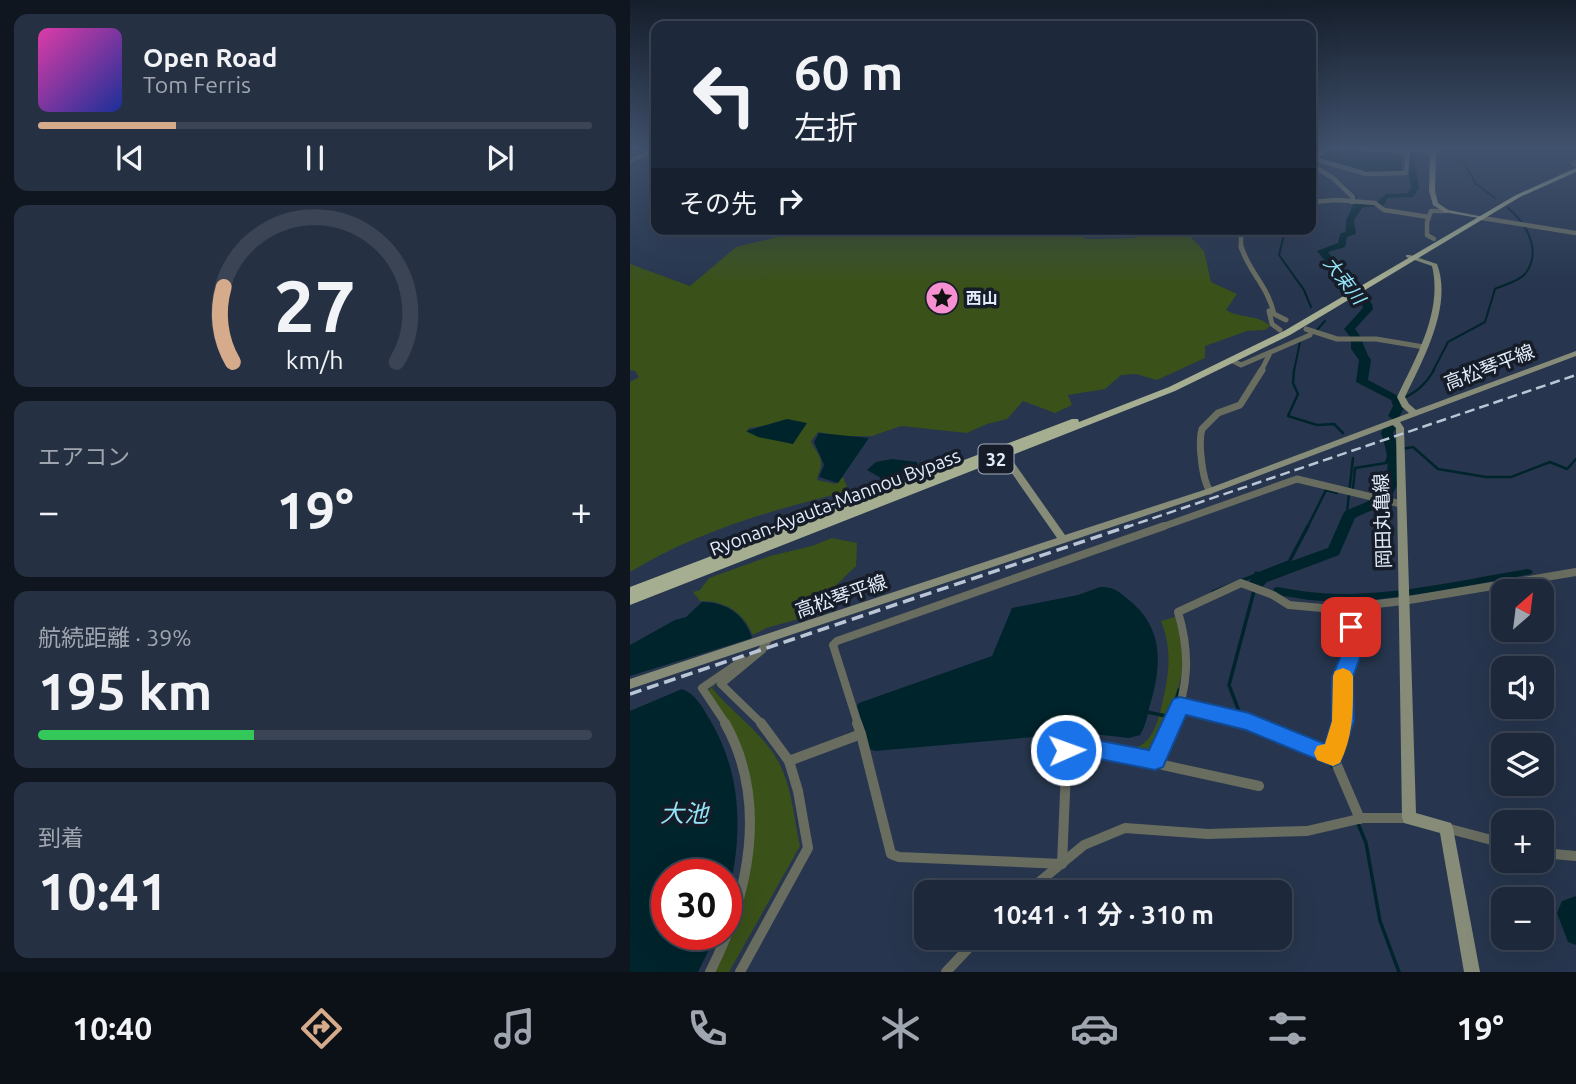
<!DOCTYPE html>
<html lang="ja">
<meta charset="utf-8">
<style>
body{margin:0;font-family:Ubuntu,"Noto Sans JP",sans-serif;background:#253042;color:#f1f3f6;height:100vh;display:flex;flex-direction:column;font-size:26px;white-space:nowrap}
*{box-sizing:border-box;margin:0}
p{font-size:23px;color:#a0a6af}
.icon{flex:none;width:38px;height:38px;fill:none;stroke:currentColor;stroke-width:2;stroke-linecap:round;stroke-linejoin:round}
.map{position:relative;flex:1;overflow:hidden}
.sheet{display:flex;flex-direction:column;gap:14px;padding:14px;background:#101620;width:630px}
.sheet>*{flex:none}
.banner{position:absolute;left:21px;top:21px;width:665px;height:214px;border-radius:14px;box-shadow:0 7px 28px #0002,0 0 0 2px #3b4454;background:#1d283a;color:#f1f3f6;overflow:hidden}
.needle{width:46px;rotate:28deg}
.tools{position:absolute;left:861px;top:579px;display:grid;gap:14px}
.tools a{display:grid;place-items:center;width:63px;height:63px;border-radius:14px;background:#1d283a;box-shadow:0 7px 28px #0002,0 0 0 2px #3b4454;font-size:35px}
.speed{position:absolute;left:21px;top:859px;display:flex;gap:14px;font-size:35px;font-weight:700;text-align:center}
.speed>*{display:grid;place-content:center;width:91px;height:91px;border-radius:50%;background:#1d283a;box-shadow:0 7px 28px #0002,0 0 0 2px #3b4454;line-height:1}
.speed .limit{border:10px solid #d22;background:#fff;color:#111}
.pin{position:absolute;display:grid;place-items:center;width:60px;height:60px;color:#fff;margin:-30px;border-radius:14px;box-shadow:0 4px 10px #0006}
.me{position:absolute;width:77px;margin:-38px;rotate:88deg;stroke-linejoin:round;filter:drop-shadow(0 0 5px #0008)}
.turn{display:flex;align-items:center;gap:24px;height:147px;padding:0 28px;font-size:32px}
.turn .icon{width:91px;height:91px;stroke-width:2.5}
.turn b{display:block;font-size:49px;line-height:60px}
.then{display:flex;align-items:center;height:66px;padding:0 28px;background:#0003;gap:14px;font-size:26px}
.big{font-size:52px;font-weight:700;line-height:1.1}
.sheet .widget{flex:1;display:flex;flex-direction:column;justify-content:center;gap:10px;min-width:0;padding:0 24px;border-radius:14px;background:#253042}
.sheet .dial{align-items:center;gap:0}
.dial svg{height:182px;overflow:visible;fill:none;stroke:#3b4454;stroke-width:7;stroke-linecap:round;text-anchor:middle}
.dial text{fill:#f1f3f6;stroke:none}
.song{display:flex;align-items:center;gap:21px}
.cover{width:84px;height:84px;border-radius:10px;background:linear-gradient(135deg,hsl(320 70% 55%),hsl(230 70% 35%))}
.played{height:7px;border-radius:4px;background:linear-gradient(90deg,#d6ab8b 25%,#3b4454 25%)}
.keys{display:flex;justify-content:space-around;direction:ltr}
.heat{display:flex;justify-content:space-between;align-items:center;font-size:38px;direction:ltr}
.charge{height:10px;border-radius:5px;background:linear-gradient(90deg,#34c759 39%,#3b4454 0)}
.trip{position:absolute;left:284px;top:880px;width:378px;height:70px;border-radius:14px;background:#1d283a;box-shadow:0 7px 28px #0002,0 0 0 2px #3b4454;font-weight:700;line-height:70px;text-align:center}
.dock{display:flex;height:112px;justify-content:space-around;align-items:center;background:#0c1017;color:#a0a6af}
.dock .icon{width:49px;height:49px}
.dock .current{color:#d6ab8b}
.dock b{font-size:32px;color:#f1f3f6}
main{display:flex;flex:1;min-height:0}
.map>svg:first-child{display:block}
</style>
<main>
<section class="sheet">
<div class="widget">
<div class="song"><i class="cover"></i><div><b>Open Road</b><p>Tom Ferris</p></div></div>
<div class="played"></div>
<div class="keys"><svg class="icon" aria-label="previous" viewBox="0 0 24 24"><path d="M18 5L8 12l10 7zM5 5v14"/></svg><svg class="icon" aria-label="pause" viewBox="0 0 24 24"><path d="M8 5v14M16 5v14"/></svg><svg class="icon" aria-label="next" viewBox="0 0 24 24"><path d="M6 5l10 7-10 7zM19 5v14"/></svg></div>
</div>
<div class="widget dial"><svg viewBox="0 0 100 80">
<path d="M14 69A42 42 0 1 1 86 69"/>
<path d="M14 69A42 42 0 0 1 10 36" stroke="#d6ab8b"/>
<text x="50" y="56" font-size="32" font-weight="700">27</text>
<text x="50" y="72" font-size="11">km/h</text>
</svg></div>
<div class="widget"><p>エアコン</p>
<div class="heat"><a>−</a><b class="big">19°</b><a>+</a></div>
</div>
<div class="widget"><p>航続距離 · 39%</p><b class="big">195 km</b><div class="charge"></div></div>
<div class="widget"><p>到着</p><b class="big">10:41</b></div>
</section>
<div class="map">
<svg width="946" height="972" viewBox="0 0 946 972">
<rect width="100%" height="100%" fill="#27364e"/>
<!-- green -->
<g fill="#3a5119" fill-rule="evenodd">
<path d="M194,229H454L446,234L457,239L504,238L510,235L506,229H514L516,233L553,229L574,251L581,282L607,294L596,310C610,319 628,314 640,326L635,330L617,331L575,346V358L527,380L506,374L491,375L475,389L438,395L442,405L425,413L393,401L377,419L357,424L337,433L271,426L242,436H213L188,432L181,441C183,449 191,454 191,463C191,468 188,474 187,480L205,484L213,477L219,491C142,510 68,531 0,572V382L9,377L5,371L0,370V264L60,286L106,247L172,231ZM146,424L163,444L117,432L119,428Z"/>
<path d="M202,538L227,543L226,566L200,591L186,600L180,616L136,628L123,635C114,613 95,600 70,601L63,592L70,590L79,578L140,556L182,546Z"/>
<path d="M545,617C559,660 553,673 540,715L530,713C538,679 544,654 531,621Z"/>
<path d="M106,667L82,688C102,713 132,732 148,761C162,786 164,819 170,846L99,972H82L109,915L119,779L77,691Z"/>
<path d="M529,716L540,718L521,753L516,756L435,741C474,733 512,776 529,716Z"/>
</g>
<!-- water -->
<g fill="#00242c">
<path d="M709,150L766,152L772,155L771,172L738,174L686,157Z"/>
<path d="M157,419L177,423L163,444L128,437L116,431Z"/>
<path d="M189,433L239,438L208,483L189,477L194,465L184,442Z"/>
<path d="M262,459L287,462L289,470L256,481L237,470L246,462Z"/>
<path d="M470,587C483,586 490,592 499,600C532,627 532,660 522,698C518,710 517,724 510,735L499,738L437,731L415,736L245,751L240,749L227,706L229,703L362,656L382,608L448,595Z"/>
<path d="M72,602C97,602 115,615 122,638L0,676V645L45,620L56,617Z"/>
<path d="M52,689C67,695 72,707 80,720C114,777 113,841 96,903V875H37V934L86,935L68,972H0V711Z"/>
</g>
<g fill="none" stroke-linecap="round" stroke-linejoin="round">
<!-- stream-far2 -->
<g stroke="#00242c" stroke-width="2">
<path d="M827,149L846,184L865,198"/>
<path d="M708,180L726,197C724,208 715,221 717,232L711,235L713,238"/>
<path d="M652,229L654,235L649,255L674,290L681,307"/>
<path d="M686,331L695,321"/>
<path d="M664,371L670,342"/>
<path d="M803,371L818,342L855,322L865,289C874,285 889,281 895,274C913,251 896,223 878,208"/>
</g>
<!-- stream-far1 -->
<g stroke="#00242c" stroke-width="2.5">
<path d="M664,370L663,383L668,394L658,416L687,425L704,424L713,433"/>
<path d="M768,400C784,395 796,384 804,370"/>
<path d="M772,449L783,447L808,469L856,477H881L920,462L937,469L946,459"/>
<path d="M720,490L723,489L725,468L756,463L760,451L768,449"/>
<path d="M677,528L696,490L707,493"/>
<path d="M711,528L717,512L723,458"/>
</g>
<!-- stream -->
<g stroke="#00242c" stroke-width="3.5">
<path d="M656,568L703,549L712,526"/>
<path d="M626,573L631,578"/>
<path d="M583,592L659,562L678,526"/>
<path d="M517,712L541,717L549,690"/>
<path d="M612,719L599,685L624,591"/>
<path d="M625,730L680,752"/>
<path d="M693,757L703,767"/>
<path d="M727,821L736,843L750,921L769,972"/>
</g>
<!-- canal -->
<path fill="#00242c" fill-rule="evenodd" d="M898,569L901,570L903,572L901,574L805,592L742,600L711,602L679,600L648,595L644,594L643,591L644,588L648,587C669,591 690,594 712,594C775,594 837,579 898,569Z"/>
<!-- river -->
<g fill="#00242c" fill-rule="evenodd">
<path d="M766,149H777L788,153L785,163L789,188L783,197L758,198L753,206L733,207L724,220L726,234L717,237L715,247L698,252L742,304L743,309L725,329C734,339 733,349 741,360L738,380L772,398L775,406L768,419L764,420L758,416L763,406L761,400L726,382L729,360L721,349V338L714,329L733,308L732,305L687,251L708,243L710,234L718,231L716,220L727,203L747,202L756,194L778,193L781,188L777,163L780,154Z"/>
<path d="M760,424L766,428L763,433C773,459 776,487 751,506C743,511 733,513 725,518L709,555L637,582L631,588H619L617,584L625,574L698,548L714,512C722,507 732,505 740,500C764,484 759,456 751,433L755,425Z"/>
<path d="M946,896V945L938,942L927,913L932,901Z"/>
</g>
<!-- minor-far4 -->
<g stroke="#696d60" stroke-width="4.5">
<path d="M733,149L757,150"/>
<path d="M779,149L804,153"/>
<path d="M681,159L697,149"/>
<path d="M0,161L26,149"/>
<path d="M681,161L688,160L736,174L776,173L778,154L752,149"/>
<path d="M946,162L943,163L946,165"/>
<path d="M681,165L703,178L723,197L722,202"/>
<path d="M681,202L707,200L745,203L754,210L799,217"/>
<path d="M852,218L946,233"/>
<path d="M804,239L797,235V222L801,211H816"/>
<path d="M611,248V229"/>
</g>
<!-- minor-far3 -->
<g stroke="#696d60" stroke-width="5">
<path d="M611,246C618,271 638,286 644,314L656,320"/>
<path d="M639,311L642,324L650,330"/>
<path d="M676,329L707,339H746L794,347"/>
<path d="M603,361L611,365L680,335L681,332"/>
<path d="M631,371L639,355"/>
</g>
<!-- minor-far2 -->
<g stroke="#696d60" stroke-width="7">
<path d="M580,491C572,480 568,442 572,429L588,413L610,405L632,370"/>
<path d="M529,528L667,479L771,504"/>
</g>
<!-- minor-far1 -->
<g stroke="#696d60" stroke-width="8">
<path d="M550,705L625,724"/>
<path d="M96,724L72,688L113,660"/>
<path d="M132,724L91,684L132,650L138,639"/>
<path d="M228,724L203,645L207,641L534,526"/>
<path d="M543,724C559,686 560,652 548,612L611,583L643,595L659,605L703,609L773,601L946,572"/>
<path d="M712,724V677L725,646L717,607"/>
</g>
<!-- minor -->
<g stroke="#696d60" stroke-width="10">
<path d="M131,723L159,761L231,734L261,854L269,857L432,864L437,746L525,760L533,765L629,786"/>
<path d="M227,723L231,734"/>
<path d="M621,723L703,756L713,723"/>
<path d="M703,756L730,819"/>
<path d="M525,760L544,723"/>
<path d="M816,828L873,843"/>
<path d="M912,853L946,856"/>
<path d="M397,892L454,845L495,828L578,834L677,831L733,818H779"/>
<path d="M80,972C119,895 139,802 95,723"/>
<path d="M110,972L178,848L168,791L159,761"/>
<path d="M316,972L348,938"/>
</g>
<!-- secondary -->
<g fill="#868c77" fill-rule="evenodd">
<path d="M800,149H806L805,191L808,203L818,210L854,217V219L814,212L803,205L799,191Z"/>
<path d="M776,255H780L807,264C823,306 793,359 775,397L779,404L786,410L946,351V356L770,422L774,428L786,813L821,823L823,828L850,972H834L810,833L774,823L772,818L766,428L763,425L583,493L0,689V679L427,538L365,449L367,447H373L435,535L577,489L779,413L772,407L767,397C786,357 813,311 802,266L776,257Z"/>
</g>
<!-- trunk -->
<path fill="#a5ae90" fill-rule="evenodd" d="M946,168V172L890,197L660,335L545,391L0,605V587L442,419H448L449,422L539,387L654,331L886,195Z"/>
<!-- rail-far1 -->
<path stroke="#bac5d6" stroke-width="2.5" stroke-dasharray="10 5" stroke-linecap="butt" d="M494,528L946,375"/>
<!-- rail -->
<path stroke="#bac5d6" stroke-width="3.5" stroke-dasharray="12 6" stroke-linecap="butt" d="M0,694L499,526"/>
</g>
<!-- sky -->
<linearGradient id="sky" x2="0" y2="1"><stop stop-color="#151e2b"/><stop offset="0.52" stop-color="#41526e"/><stop offset="1" stop-color="#41526e" stop-opacity="0"/></linearGradient>
<rect width="946" height="285" fill="url(#sky)"/>
<!-- route -->
<path fill="#1a73e8" stroke="#114b97" stroke-width="2" d="M721,620L727,622L734,646L723,677L724,721L710,763L703,766L616,730L556,715L533,767L525,770L445,754L436,760L428,757L425,750L429,739L445,736L519,750L543,699L550,697L619,713L695,744L702,721V677L715,646L711,627L714,622Z"/>
<!-- slow -->
<path fill="#f59e0b" d="M713,668L720,671L723,676C723,707 724,735 710,763L703,766L687,760L684,753L687,746L695,744L702,721L703,676L705,671Z"/>
<!-- icons -->
<defs>
<symbol id="sight-disc" viewBox="-11 -11 22 22"><circle r="9.5" fill="#f690d0" stroke="#161d28"/><path d="M0-6L1.8-2.2L6-1.7L2.9 1.2L3.7 5.4L0 3.3L-3.7 5.4L-2.9 1.2L-6-1.7L-1.8-2.2Z" fill="#111"/></symbol>
</defs>
<g fill-rule="evenodd">
<use href="#sight-disc" x="293" y="279" width="38" height="38"/>
</g>
<g text-anchor="middle" dominant-baseline="central" stroke-width="7" stroke-linejoin="round" paint-order="stroke">
<!-- far-poi labels -->
<g font-size="16" font-weight="bold" fill="#e2ecfb" stroke="#161d28" text-anchor="start">
<text x="336" y="298">西山</text>
</g>
<!-- far-water labels -->
<g font-size="18" font-style="italic" fill="#95e5fa" stroke="#161d28">
<text transform="translate(715 280) rotate(52)">大束川</text>
</g>
<!-- shield labels -->
<rect fill="#161d28" stroke="#a5aebc" stroke-width="2" x="348.5" y="444.5" width="35" height="29" rx="5"/>
<g font-size="18" font-weight="bold" fill="#e2ecfb">
<text x="366" y="459">32</text>
</g>
<!-- street labels -->
<g font-size="19" fill="#e2ecfb" stroke="#161d28">
<text transform="translate(859 367) rotate(-21)">高松琴平線</text>
<text transform="translate(205 502) rotate(-21)">Ryonan-Ayauta-Mannou Bypass</text>
<text transform="translate(752 521) rotate(-92)">岡田丸亀線</text>
<text transform="translate(211 596) rotate(-19)">高松琴平線</text>
</g>
<!-- near-water labels -->
<g font-size="24" font-style="italic" fill="#95e5fa" stroke="#161d28">
<text x="54" y="813">大池</text>
</g>
</g>
</svg>
<div class="tools">
<a><svg class="needle" viewBox="-14 -14 28 28"><path d="M0-13l5 13h-10z" fill="#e53935"/><path d="M0 13l5-13h-10z" fill="#a0a6af"/></svg></a>
<a><svg class="icon" aria-label="sound" viewBox="0 0 24 24"><path d="M4 9h4l5-4v14l-5-4H4zM17 9q2 3 0 6"/></svg></a>
<a><svg class="icon" aria-label="layers" viewBox="0 0 24 24"><path d="M12 4l9 5-9 5-9-5zM3 14l9 5 9-5"/></svg></a>
<a>+</a>
<a>−</a>
</div>
<div class="speed"><div class="limit">30</div></div>
<div class="pin" style="left:721px;top:627px;background:#d93025"><svg class="icon" aria-label="arrive" viewBox="0 0 24 24"><path d="M6 21V4h12l-3 4 3 4H6"/></svg></div>
<svg class="me" style="left:436px;top:750px" viewBox="-20 -20 40 40"><circle r="17" fill="#1a73e8" stroke="#fff" stroke-width="3"/><path d="M0-11L8 9 0 5-8 9z" fill="#fff"/></svg>
<div class="trip">10:41 · 1 分 · 310 m</div>
<div class="banner">
<div class="turn"><svg class="icon" aria-label="left" viewBox="0 0 24 24"><path d="M17 20v-9H6M10 6l-5 5 5 5"/></svg><div><b>60 m</b>左折</div></div>
<div class="then">その先<svg class="icon" aria-label="right" viewBox="0 0 24 24"><path d="M7 20v-9h11M14 6l5 5-5 5"/></svg></div>
</div>
</div>
</main>
<nav class="dock">
<b>10:40</b>
<svg class="icon current" aria-label="directions" viewBox="0 0 24 24"><path d="M12 3l9 9-9 9-9-9zM9 14v-3h6M13 9l2 2-2 2"/></svg>
<svg class="icon" aria-label="music" viewBox="0 0 24 24"><path d="M9 18V5l10-2v13"/><circle cx="6" cy="18" r="3"/><circle cx="16" cy="16" r="3"/></svg>
<svg class="icon" aria-label="phone" viewBox="0 0 24 24"><path d="M5 4h4l2 5-3 2q2 4 5 5l2-3 5 2v4C11 20 4 13 5 4z"/></svg>
<svg class="icon" aria-label="climate" viewBox="0 0 24 24"><path d="M12 3v18M4 7l16 10M4 17L20 7"/></svg>
<svg class="icon" aria-label="car" viewBox="0 0 24 24"><path d="M5 17H2v-5l4-1 3-4h7l3 4 3 1v5h-3M9 17h6M6 11h13"/><circle cx="7" cy="17" r="2"/><circle cx="17" cy="17" r="2"/></svg>
<svg class="icon" aria-label="filters" viewBox="0 0 24 24"><path d="M4 7h16M4 17h16"/><circle cx="9" cy="7" r="2"/><circle cx="15" cy="17" r="2"/></svg>
<b>19°</b>
</nav>
